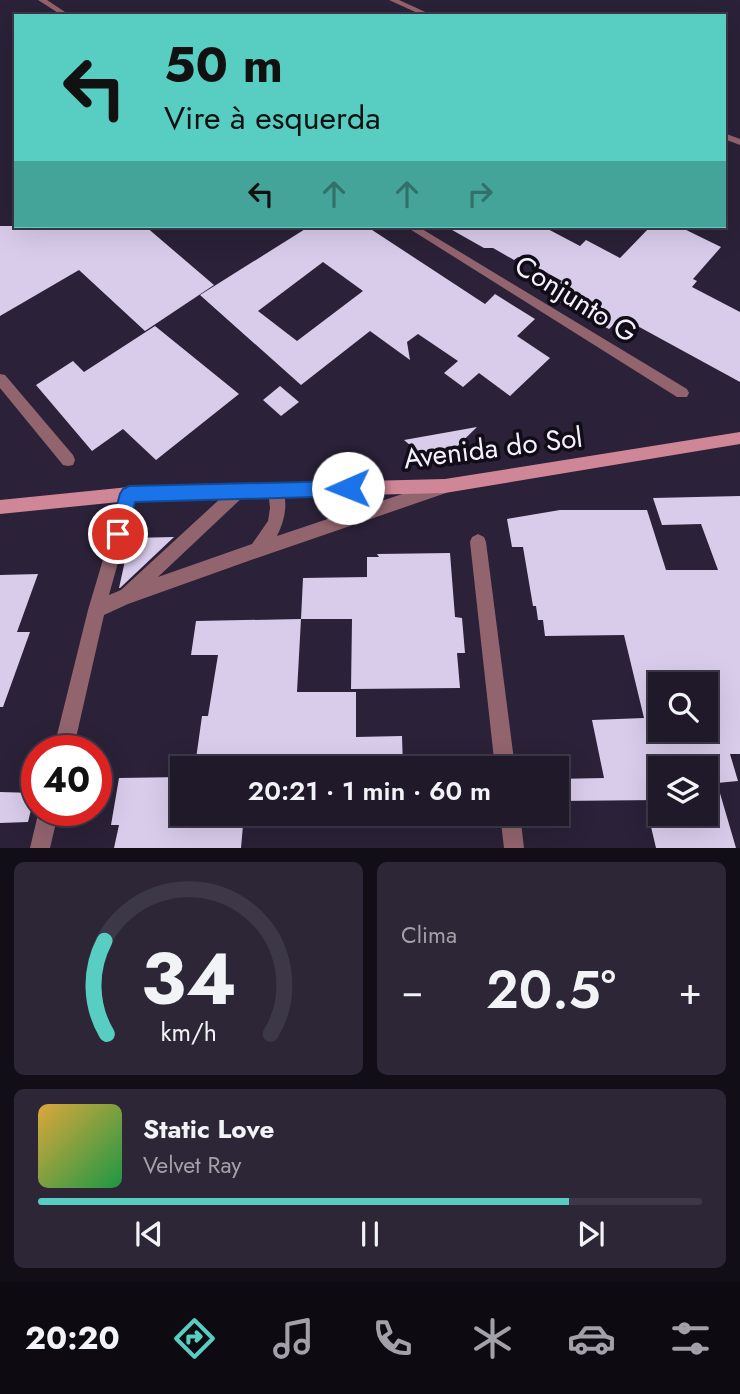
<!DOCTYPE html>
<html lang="pt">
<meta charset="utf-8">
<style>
body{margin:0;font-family:Jost,sans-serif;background:#2d2636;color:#f1f3f6;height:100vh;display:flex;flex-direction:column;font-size:26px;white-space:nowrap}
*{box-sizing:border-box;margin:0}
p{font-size:23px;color:#a2a0a8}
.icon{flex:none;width:38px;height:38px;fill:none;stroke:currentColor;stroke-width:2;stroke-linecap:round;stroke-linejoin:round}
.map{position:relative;height:848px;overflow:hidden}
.sheet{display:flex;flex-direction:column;gap:14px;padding:14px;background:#120e17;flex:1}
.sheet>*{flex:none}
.guide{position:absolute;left:14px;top:14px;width:712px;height:214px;border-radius:0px;box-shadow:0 7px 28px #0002,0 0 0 2px #3d3847;background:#57cec1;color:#111;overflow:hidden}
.fabs{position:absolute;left:648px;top:672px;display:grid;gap:14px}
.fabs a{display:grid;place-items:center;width:70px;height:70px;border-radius:0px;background:#20192a;box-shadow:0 7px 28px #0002,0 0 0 2px #3d3847;font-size:35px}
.speed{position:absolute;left:21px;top:735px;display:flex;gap:14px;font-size:35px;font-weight:700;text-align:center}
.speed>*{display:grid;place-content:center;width:91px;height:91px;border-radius:50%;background:#20192a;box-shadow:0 7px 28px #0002,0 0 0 2px #3d3847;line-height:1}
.speed .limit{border:10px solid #d22;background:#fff;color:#111}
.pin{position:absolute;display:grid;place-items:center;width:60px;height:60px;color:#fff;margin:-30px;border:4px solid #fff;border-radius:50%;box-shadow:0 2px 7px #0007}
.me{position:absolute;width:77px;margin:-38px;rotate:269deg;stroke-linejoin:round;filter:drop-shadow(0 0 5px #0008)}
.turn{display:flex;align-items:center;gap:24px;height:147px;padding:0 35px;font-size:32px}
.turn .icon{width:91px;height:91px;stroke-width:2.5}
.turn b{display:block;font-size:49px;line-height:60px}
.lanes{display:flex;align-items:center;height:66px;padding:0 35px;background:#0003;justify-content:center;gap:35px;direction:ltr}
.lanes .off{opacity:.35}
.big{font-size:52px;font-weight:600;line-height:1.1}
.sheet .card{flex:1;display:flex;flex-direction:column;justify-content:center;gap:10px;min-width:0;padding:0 24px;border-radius:10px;background:#2d2636}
.sheet .dial{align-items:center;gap:0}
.dial svg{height:182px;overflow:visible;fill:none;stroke:#3d3847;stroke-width:7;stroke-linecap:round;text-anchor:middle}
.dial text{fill:#f1f3f6;stroke:none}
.song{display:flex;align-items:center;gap:21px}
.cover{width:84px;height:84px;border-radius:10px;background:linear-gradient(135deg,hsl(40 70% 55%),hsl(140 70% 35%))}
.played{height:7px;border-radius:4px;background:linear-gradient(90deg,#57cec1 80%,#3d3847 80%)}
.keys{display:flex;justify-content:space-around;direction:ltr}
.heat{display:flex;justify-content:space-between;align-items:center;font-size:38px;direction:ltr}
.sheet .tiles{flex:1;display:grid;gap:14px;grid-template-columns:1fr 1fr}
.card:last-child{grid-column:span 2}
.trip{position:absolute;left:170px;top:756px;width:399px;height:70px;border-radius:0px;background:#20192a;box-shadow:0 7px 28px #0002,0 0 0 2px #3d3847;font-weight:600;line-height:70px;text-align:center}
.dock{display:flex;height:112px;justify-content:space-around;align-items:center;background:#0d0a11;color:#a2a0a8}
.dock .icon{width:49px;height:49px}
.dock .on{color:#57cec1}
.dock b{font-size:32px;color:#f1f3f6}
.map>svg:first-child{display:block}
</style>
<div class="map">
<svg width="740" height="848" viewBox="0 0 740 848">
<rect width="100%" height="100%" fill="#2b2138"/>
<!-- building -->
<g fill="#d9cceb" fill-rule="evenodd">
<path d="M0,226H145L214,285L145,331L79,270L0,316Z"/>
<path d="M310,226H366L485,304L495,294L535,319L517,336L550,358L510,396L479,373L463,387L444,373L458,361L418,334L407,342L410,360L370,331L301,385L200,295ZM323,262L363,291L297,341L258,311Z"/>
<path d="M445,226H542L580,246L586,240L620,258L651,226H678L721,247L693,279L697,281L692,287L740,312V382L621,317L609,329L582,315L547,295L562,281L518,257L514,260L493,248H484Z"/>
<path d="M155,326L239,394L156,460L123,429L92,451L36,385L73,361L84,372Z"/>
<path d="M280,386L299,402L281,416L263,400Z"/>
<path d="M477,427L436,467L404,440Z"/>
<path d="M740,496V754H730L738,781L717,783L736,848H656L648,814H705V768H660V800L556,801V779L604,778L592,720L644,718L624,635L545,636L543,620H538L536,606H533L523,547H512L507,519L560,510H647L666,570H718L701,524L662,525L653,498ZM660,684H705V730H660Z"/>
<path d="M174,537L120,588H119L130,538Z"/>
<path d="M450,553L455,617L462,618L465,653H457L460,688L351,689L352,619H301L303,578L367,577V557H379L377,554Z"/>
<path d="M38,574L17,632H30L3,707H0V575Z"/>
<path d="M301,619L297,692H356V737L402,736L403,768L195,766L202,716H208L218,655H191L196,621Z"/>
<path d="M182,777V814H244L241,848H114L119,825H111L119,778Z"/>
<path d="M0,792L35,793L28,822L0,823Z"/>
</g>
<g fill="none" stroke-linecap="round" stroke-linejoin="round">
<!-- street -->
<g fill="#92646e" fill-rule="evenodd">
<path d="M38,0H47L71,16H63Z"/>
<path d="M389,0H399L434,16H424Z"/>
<path d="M724,133L740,139V145L724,139Z"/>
<path d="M405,226H417L687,389L689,393L687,397H677Z"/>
<path d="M0,374L5,375L73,455L75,460L73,465L68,466L63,465L0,388Z"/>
<path d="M441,481L446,483L449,488L446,493L257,558L128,604L104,615L73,751H53L88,610L124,489L129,487L134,489L137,494L109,595L121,590L235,485L240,483L245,485L248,490L245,495L158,577L252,544L268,521L270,508L268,490L271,485L276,483L281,485C289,502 285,520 277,536Z"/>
<path d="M478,534L484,537L486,542L515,768H495L470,542L472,537Z"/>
<path d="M39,810H59L50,848H30Z"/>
<path d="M500,814H520L524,848H504Z"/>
</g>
<!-- secondary -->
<path fill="#cf8697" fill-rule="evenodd" d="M740,432V444L445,493L129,501L0,514V500L129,487L445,479Z"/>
</g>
<!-- route -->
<path fill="#1a73e8" stroke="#114b97" stroke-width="2" d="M348,481L354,483L357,488L354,494L348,496L135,502L124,540L118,542L111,540L109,534L120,494L123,489L129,486Z"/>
<g text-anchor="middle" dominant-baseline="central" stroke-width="7" stroke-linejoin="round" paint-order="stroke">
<!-- street labels -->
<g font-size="28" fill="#f5efff" stroke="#110d17">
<text transform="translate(576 299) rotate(32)">Conjunto G</text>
<text transform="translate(493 448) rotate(-7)">Avenida do Sol</text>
</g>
</g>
</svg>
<div class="fabs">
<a><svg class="icon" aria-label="search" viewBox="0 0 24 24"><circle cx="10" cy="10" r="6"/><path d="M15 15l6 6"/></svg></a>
<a><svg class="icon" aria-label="layers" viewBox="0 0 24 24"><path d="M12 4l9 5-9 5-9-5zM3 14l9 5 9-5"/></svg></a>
</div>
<div class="speed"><div class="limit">40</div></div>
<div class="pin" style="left:118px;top:534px;background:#d93025"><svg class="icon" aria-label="arrive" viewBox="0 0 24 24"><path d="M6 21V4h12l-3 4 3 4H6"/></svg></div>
<svg class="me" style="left:348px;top:488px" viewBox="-20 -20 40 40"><circle r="19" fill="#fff"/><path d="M0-13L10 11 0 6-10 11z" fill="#1a73e8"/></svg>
<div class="trip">20:21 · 1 min · 60 m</div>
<div class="guide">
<div class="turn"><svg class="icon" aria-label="left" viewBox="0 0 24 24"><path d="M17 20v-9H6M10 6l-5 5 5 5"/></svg><div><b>50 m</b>Vire à esquerda</div></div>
<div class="lanes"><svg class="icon" aria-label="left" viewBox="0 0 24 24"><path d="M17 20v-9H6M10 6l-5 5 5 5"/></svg><svg class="icon off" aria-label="ahead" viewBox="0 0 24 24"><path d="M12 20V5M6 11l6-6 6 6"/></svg><svg class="icon off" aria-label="ahead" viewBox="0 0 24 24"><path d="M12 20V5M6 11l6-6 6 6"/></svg><svg class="icon off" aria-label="right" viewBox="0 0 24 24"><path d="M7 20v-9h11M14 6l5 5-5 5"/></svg></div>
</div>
</div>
<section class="sheet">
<div class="tiles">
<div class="card dial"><svg viewBox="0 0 100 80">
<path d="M14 69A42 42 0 1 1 86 69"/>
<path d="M14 69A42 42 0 0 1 13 28" stroke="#57cec1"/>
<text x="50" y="56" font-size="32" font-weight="700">34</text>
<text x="50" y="72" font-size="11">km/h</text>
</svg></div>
<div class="card"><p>Clima</p>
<div class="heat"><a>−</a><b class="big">20.5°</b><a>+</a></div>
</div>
<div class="card">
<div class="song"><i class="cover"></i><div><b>Static Love</b><p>Velvet Ray</p></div></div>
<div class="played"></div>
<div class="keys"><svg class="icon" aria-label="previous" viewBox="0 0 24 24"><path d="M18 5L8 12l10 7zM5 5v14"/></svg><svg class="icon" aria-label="pause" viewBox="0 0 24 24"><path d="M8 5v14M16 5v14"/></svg><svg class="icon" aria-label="next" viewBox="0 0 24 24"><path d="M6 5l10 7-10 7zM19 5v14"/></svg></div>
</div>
</div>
</section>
<nav class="dock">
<b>20:20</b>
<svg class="icon on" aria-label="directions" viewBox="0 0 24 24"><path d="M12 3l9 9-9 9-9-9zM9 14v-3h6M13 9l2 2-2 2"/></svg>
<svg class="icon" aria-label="music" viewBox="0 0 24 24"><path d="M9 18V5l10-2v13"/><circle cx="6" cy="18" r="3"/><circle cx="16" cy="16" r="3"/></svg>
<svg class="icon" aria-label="phone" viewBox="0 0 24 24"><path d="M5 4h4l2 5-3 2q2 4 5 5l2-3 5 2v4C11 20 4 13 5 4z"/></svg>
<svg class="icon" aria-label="climate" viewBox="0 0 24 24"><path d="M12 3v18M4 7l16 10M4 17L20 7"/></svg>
<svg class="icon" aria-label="car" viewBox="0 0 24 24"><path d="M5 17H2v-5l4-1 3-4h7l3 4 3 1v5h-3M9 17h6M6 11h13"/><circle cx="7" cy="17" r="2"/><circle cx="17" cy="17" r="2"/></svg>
<svg class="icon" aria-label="filters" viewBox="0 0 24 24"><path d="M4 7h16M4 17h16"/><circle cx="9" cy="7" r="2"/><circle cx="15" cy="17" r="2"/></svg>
</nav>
